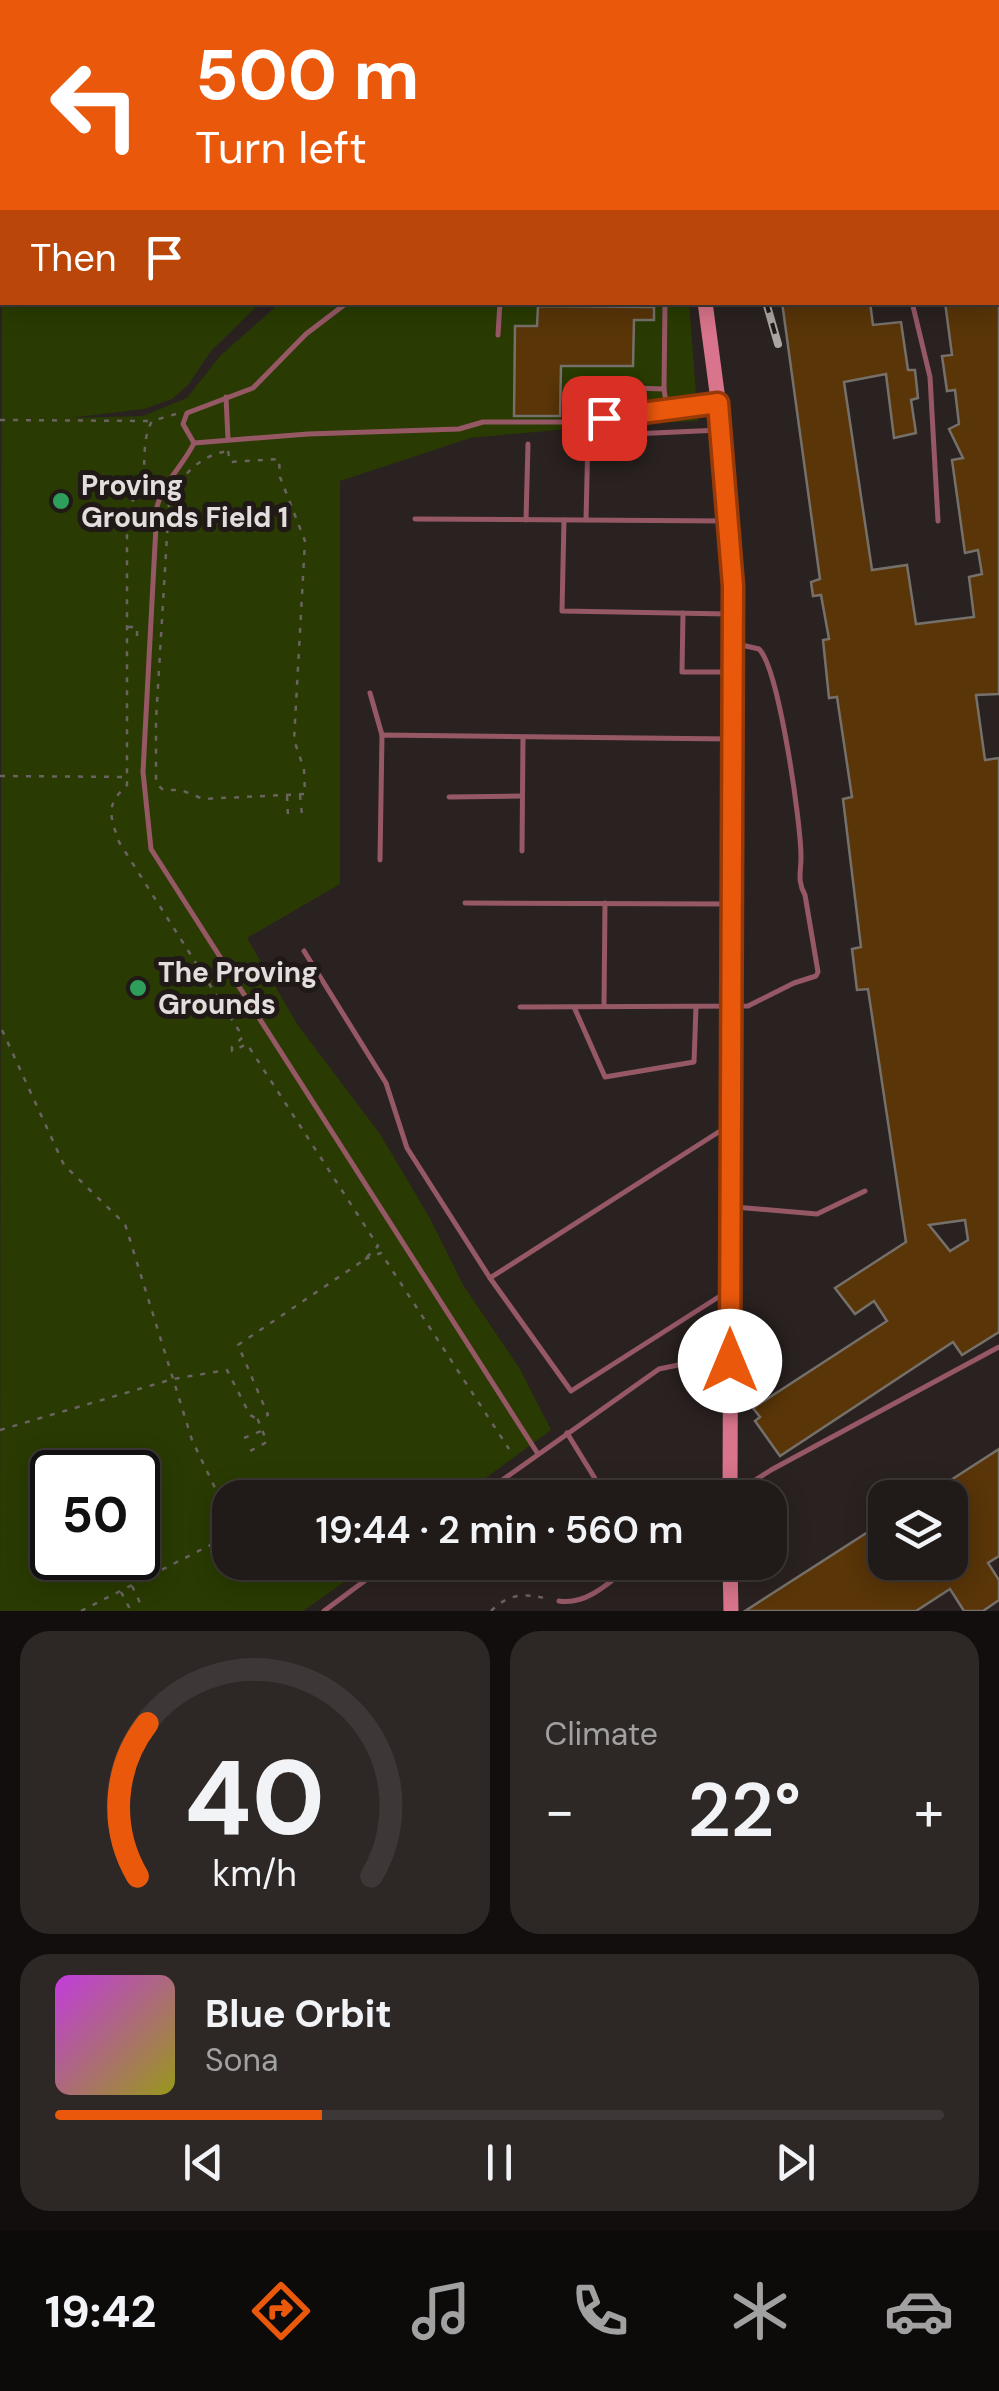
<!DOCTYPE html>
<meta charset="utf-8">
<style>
body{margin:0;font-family:"DM Sans",sans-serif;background:#2d2725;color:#f1f3f6;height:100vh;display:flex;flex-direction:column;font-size:38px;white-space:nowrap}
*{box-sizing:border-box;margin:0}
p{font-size:32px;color:#a2a1a2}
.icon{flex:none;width:55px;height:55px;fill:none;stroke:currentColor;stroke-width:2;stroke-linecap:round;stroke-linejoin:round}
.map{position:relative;height:1611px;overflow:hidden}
.side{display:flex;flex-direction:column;gap:20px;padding:20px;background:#120e0d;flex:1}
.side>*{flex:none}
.banner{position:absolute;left:0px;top:0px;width:1000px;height:305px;box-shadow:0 5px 25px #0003,0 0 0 2px #3d3837;background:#ea580c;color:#fff;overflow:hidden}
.controls{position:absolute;left:868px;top:1480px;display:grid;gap:20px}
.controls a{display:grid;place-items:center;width:100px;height:100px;border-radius:20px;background:#201a18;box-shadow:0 5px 25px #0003,0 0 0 2px #3d3837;font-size:50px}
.speed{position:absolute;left:30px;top:1450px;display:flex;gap:20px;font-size:50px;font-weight:700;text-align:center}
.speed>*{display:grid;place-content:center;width:130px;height:130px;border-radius:50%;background:#201a18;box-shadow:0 5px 25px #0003,0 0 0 2px #3d3837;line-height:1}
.speed .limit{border:5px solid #111;border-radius:15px;background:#fff;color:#111}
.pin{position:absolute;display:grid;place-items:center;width:85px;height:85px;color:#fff;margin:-42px;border-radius:20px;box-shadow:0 5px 15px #0006}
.me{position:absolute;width:110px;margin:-55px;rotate:0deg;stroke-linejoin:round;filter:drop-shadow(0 0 8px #0008)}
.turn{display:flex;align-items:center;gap:35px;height:210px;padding:0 30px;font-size:45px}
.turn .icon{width:130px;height:130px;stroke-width:2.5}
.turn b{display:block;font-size:70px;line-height:85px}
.then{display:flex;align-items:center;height:95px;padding:0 30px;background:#0003;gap:20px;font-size:38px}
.big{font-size:75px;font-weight:600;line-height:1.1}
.side .tile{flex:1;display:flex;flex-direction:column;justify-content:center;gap:15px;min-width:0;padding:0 35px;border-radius:30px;background:#2d2725}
.side .dial{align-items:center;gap:0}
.dial svg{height:260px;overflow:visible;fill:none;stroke:#3d3837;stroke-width:7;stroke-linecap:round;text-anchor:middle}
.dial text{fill:#f1f3f6;stroke:none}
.song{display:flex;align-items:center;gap:30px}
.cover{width:120px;height:120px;border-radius:15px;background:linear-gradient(135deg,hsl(290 70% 55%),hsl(60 70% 35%))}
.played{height:10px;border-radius:5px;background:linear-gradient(90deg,#ea580c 30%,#3d3837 30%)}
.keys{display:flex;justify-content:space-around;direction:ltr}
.heat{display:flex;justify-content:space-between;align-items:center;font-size:55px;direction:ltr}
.side .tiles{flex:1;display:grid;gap:20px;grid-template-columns:1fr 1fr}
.tile:last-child{grid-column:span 2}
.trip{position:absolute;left:212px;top:1480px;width:575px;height:100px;border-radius:30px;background:#201a18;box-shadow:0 5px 25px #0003,0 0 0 2px #3d3837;font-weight:600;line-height:100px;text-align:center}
.menu{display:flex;height:160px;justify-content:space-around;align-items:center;background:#0d0a0a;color:#a2a1a2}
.menu .icon{width:70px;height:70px}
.menu .selected{color:#ea580c}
.menu b{font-size:45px;color:#f1f3f6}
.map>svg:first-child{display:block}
</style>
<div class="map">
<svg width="999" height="1611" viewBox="0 0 999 1611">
<rect width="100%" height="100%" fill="#2a2220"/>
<!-- green -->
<path fill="#293b02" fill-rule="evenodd" d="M2,11V302L260,303L211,351L188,385L172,399L144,409L69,418L143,416L187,398L221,355L280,303L689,302L698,421L611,425L470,438L340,481V884L247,938L297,1024L380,1134L428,1215L463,1285L520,1369L551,1430L460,1497L230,1498V1562L371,1563L303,1611H0ZM52,1472H138V1558H52Z"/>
<!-- building -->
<g fill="#593508" stroke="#76706a" stroke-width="2.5" fill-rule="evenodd">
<path d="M782,302H870L873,325L901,322L908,370H915L918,398L911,400L916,433L894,438L886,374L844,382L872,570L907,565L916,624L974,617L969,577L982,574L978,550L965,553L952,460L963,458L949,429L959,424L955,390L947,391L942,356L952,355L945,302H999V694L976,695L985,760L999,758V1332L962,1355L953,1342L780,1456L755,1421L760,1417L753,1408L887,1321L874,1301L855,1314L835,1288L906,1242L868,989L857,990L852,949L861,947L843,799L852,797L837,697L829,698L823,640L829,639L821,595L813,596L811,582L820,579ZM965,1220L968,1240L950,1251L929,1225Z"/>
<path d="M538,306L654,307V320H634L633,366H561L560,416H514L515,326H537Z"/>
<path d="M999,1449V1556L988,1563L999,1580V1600L983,1611H964L950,1589L916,1611H745L885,1521V1562H950V1498H923Z"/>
</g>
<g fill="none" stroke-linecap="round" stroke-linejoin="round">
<!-- path -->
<g stroke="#6a6362" stroke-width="2.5" stroke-dasharray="5 8" stroke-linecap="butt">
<path d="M176,414L152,421C142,440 146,456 143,476C142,488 131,501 127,513V785C105,806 110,815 119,842L243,1037L232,1047V1051L247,1044L378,1246L364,1260L238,1345L268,1415L258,1420L267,1442L250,1451"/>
<path d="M0,420L150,421"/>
<path d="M228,451L230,462L279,459L280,477L305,541L294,740L304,769L305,794L203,799L181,790H163L156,783V720L169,502C180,476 200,455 228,451Z"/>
<path d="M128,627H137V641"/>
<path d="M0,776L127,777"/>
<path d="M300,795L302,815"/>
<path d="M287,796L288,816"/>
<path d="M2,1030L64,1165L125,1224L192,1440L230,1519"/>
<path d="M365,1259L381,1253L509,1449"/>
<path d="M0,1430L173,1379L227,1370L250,1415L257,1419"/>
<path d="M244,1438L261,1431"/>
<path d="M132,1586L142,1607"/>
<path d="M121,1592L131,1611"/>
<path d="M81,1611L230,1535"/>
<path d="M491,1611C509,1593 525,1593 549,1599"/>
</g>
<!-- service -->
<g stroke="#975866" stroke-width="5">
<path d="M378,0V2"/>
<path d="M401,0L404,2"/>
<path d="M886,0V2"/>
<path d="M942,0V2"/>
<path d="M959,0V2"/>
<path d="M581,2L594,0"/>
<path d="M998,157L999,158"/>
<path d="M348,302L306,334L253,388L187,413L183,424L194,443L308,434L459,429L483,422H572L715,404"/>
<path d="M912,302L930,377L938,521"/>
<path d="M498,335L500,302"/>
<path d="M664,389L665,302"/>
<path d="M226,397L228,439"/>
<path d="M572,422L573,386L664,389L667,409"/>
<path d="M194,443C183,466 163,482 157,507L143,772L151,849L538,1454"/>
<path d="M415,519L725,521"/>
<path d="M526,520L528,444"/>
<path d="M564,520L562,611L728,614"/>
<path d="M586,520L588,436L720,430"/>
<path d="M683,613L682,672H730"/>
<path d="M370,693L382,735"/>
<path d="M449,797L522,796"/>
<path d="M522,851L523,737"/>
<path d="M380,860L382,735L730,739"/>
<path d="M465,903L729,904"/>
<path d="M304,951L386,1083L407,1148L490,1278"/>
<path d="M604,1005L605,903"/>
<path d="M520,1007L748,1006L794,983L816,976L818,972L805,895C797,881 801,872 801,857C801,823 779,669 759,649L737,644"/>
<path d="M574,1007L605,1077L694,1062L696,1007"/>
<path d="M735,1207L817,1214L865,1191"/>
<path d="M728,1291L571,1391L490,1278L728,1126"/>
<path d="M567,1433L607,1498"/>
<path d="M735,1493L771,1470L999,1347"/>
<path d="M477,1498L659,1369L683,1364L728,1361"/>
<path d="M559,1601C588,1606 613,1579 635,1562"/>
<path d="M324,1611L390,1562"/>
</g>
<!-- secondary -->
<g stroke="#d8748b" stroke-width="15">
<path d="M652,0L653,2"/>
<path d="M705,302L722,430L733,586L730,1498"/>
<path d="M730,1562L731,1611"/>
</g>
<defs>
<g id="rail">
<path d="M698,0V2"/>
<path d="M766,302L778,344"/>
</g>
</defs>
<!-- rail casing -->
<use href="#rail" stroke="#aba5a4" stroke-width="8"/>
<!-- rail -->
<use href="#rail" stroke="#201917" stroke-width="4" stroke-dasharray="11" stroke-linecap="butt"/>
</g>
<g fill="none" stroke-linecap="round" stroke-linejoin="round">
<defs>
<path id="route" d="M604,418L718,403L733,586L730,1361"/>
</defs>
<!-- route casing -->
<use href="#route" stroke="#983908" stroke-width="25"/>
<!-- route -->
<use href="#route" stroke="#ea580c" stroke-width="18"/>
</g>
<!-- markers -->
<g fill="#2e9e5b" stroke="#201917" stroke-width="4">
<circle cx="61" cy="501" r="10"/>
<circle cx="138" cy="988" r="10"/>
</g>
<g text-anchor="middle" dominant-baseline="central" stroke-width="10" stroke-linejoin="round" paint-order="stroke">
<!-- poi labels -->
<g font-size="28" font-weight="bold" fill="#e3dedd" stroke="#201917" text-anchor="start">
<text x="81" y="485">Proving<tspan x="81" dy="32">Grounds Field 1</tspan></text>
<text x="158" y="972">The Proving<tspan x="158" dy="32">Grounds</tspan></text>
</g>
</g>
</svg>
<div class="controls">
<a><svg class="icon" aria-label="layers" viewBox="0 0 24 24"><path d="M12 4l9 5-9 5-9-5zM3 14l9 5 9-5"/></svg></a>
</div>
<div class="speed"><div class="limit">50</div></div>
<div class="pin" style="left:604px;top:418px;background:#d93025"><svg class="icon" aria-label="arrive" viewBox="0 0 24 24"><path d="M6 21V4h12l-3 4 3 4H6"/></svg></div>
<svg class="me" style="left:730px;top:1361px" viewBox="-20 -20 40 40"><circle r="19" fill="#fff"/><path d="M0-13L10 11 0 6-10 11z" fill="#ea580c"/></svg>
<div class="trip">19:44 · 2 min · 560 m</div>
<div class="banner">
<div class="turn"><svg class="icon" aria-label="left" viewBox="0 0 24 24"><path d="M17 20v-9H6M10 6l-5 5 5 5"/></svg><div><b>500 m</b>Turn left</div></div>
<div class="then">Then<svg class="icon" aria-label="arrive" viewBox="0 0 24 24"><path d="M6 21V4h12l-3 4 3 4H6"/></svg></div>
</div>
</div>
<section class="side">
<div class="tiles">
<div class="tile dial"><svg viewBox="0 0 100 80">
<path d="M14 69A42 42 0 1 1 86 69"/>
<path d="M14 69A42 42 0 0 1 17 22" stroke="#ea580c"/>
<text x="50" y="56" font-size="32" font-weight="700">40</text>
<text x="50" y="72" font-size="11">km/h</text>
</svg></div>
<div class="tile"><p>Climate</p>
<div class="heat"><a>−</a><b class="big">22°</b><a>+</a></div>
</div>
<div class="tile">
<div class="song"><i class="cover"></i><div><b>Blue Orbit</b><p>Sona</p></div></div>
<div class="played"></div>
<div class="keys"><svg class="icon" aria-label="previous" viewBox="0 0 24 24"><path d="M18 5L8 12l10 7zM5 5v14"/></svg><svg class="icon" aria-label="pause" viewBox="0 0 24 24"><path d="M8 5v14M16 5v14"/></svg><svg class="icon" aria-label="next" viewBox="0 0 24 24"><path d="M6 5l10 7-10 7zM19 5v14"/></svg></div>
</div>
</div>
</section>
<nav class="menu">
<b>19:42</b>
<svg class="icon selected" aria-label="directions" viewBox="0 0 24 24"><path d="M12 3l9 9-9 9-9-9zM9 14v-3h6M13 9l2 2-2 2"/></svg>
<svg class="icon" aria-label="music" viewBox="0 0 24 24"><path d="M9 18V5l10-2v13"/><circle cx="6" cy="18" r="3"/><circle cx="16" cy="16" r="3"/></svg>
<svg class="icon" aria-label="phone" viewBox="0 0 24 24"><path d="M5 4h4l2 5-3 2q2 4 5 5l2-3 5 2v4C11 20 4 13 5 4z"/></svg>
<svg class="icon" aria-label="climate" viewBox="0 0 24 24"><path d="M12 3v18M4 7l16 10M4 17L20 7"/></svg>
<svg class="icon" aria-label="car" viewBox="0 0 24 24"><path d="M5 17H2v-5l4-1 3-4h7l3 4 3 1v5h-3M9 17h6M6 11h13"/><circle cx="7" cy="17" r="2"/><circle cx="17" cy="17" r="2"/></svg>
</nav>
